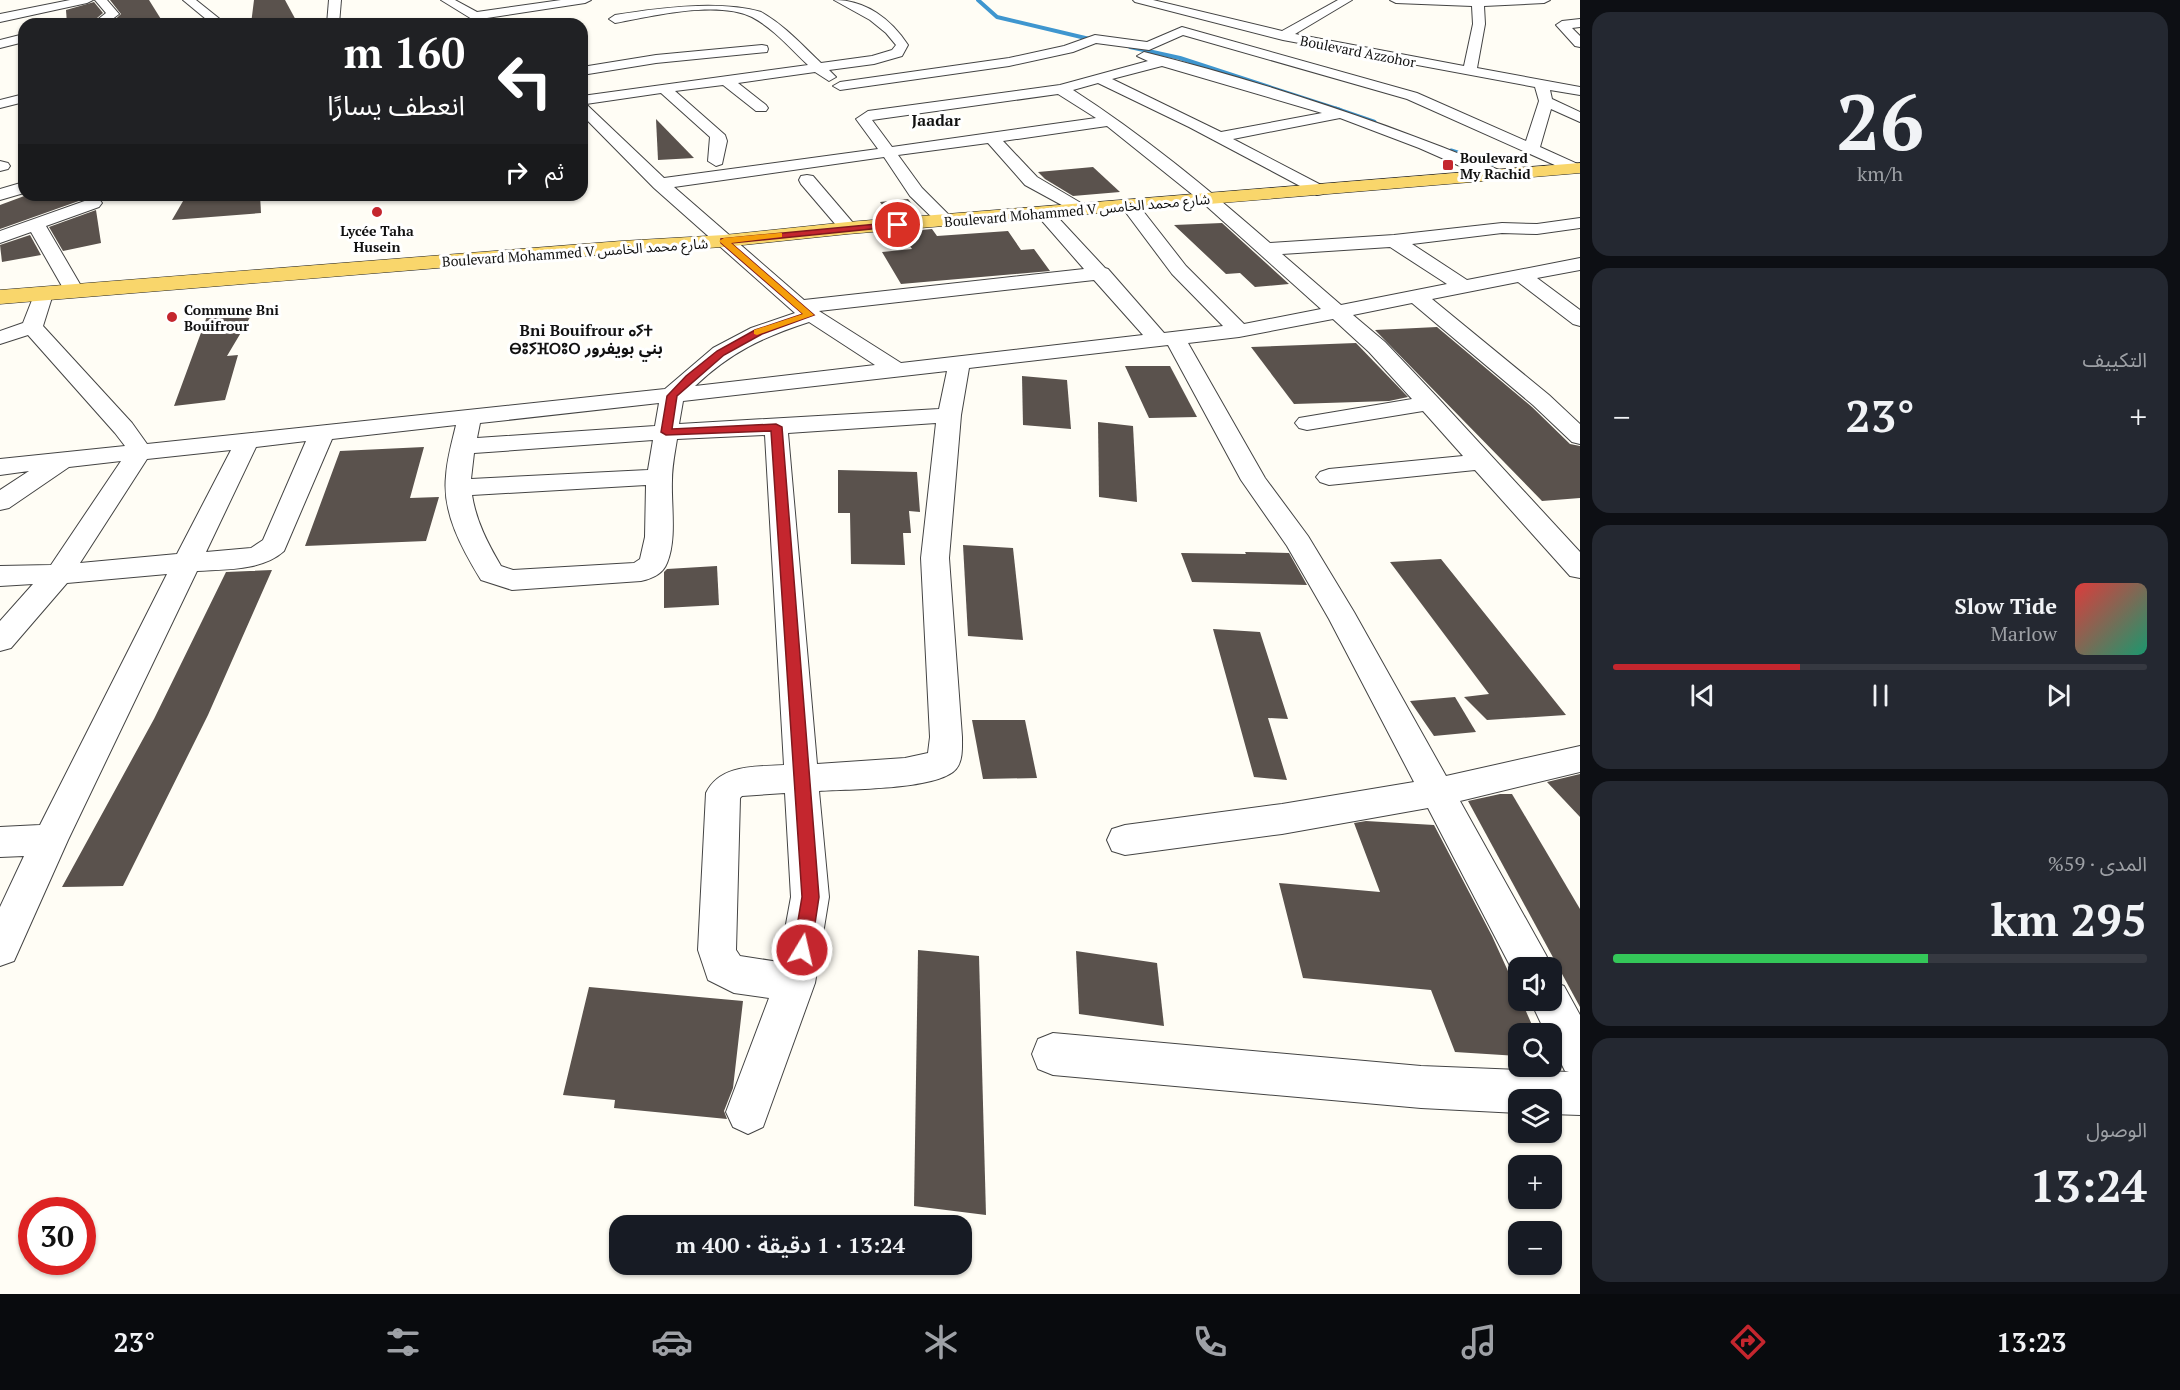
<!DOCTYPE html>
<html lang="ar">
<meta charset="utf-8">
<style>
body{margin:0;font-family:"PT Serif","Noto Sans Arabic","Noto Sans Tifinagh",serif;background:#242831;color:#f1f3f6;direction:rtl;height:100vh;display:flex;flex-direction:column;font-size:22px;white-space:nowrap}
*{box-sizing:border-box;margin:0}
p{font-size:20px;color:#9ea1a6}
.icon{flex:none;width:33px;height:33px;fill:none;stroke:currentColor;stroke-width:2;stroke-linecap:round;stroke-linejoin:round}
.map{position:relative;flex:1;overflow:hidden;direction:ltr}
.side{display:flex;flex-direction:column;gap:12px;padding:12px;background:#0d0f14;width:600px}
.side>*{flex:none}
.banner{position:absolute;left:18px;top:18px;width:570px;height:183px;border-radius:18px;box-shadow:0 2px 4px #0004;direction:rtl;background:#202124;color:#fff;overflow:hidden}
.buttons{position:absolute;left:1508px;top:957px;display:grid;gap:12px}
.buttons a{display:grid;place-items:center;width:54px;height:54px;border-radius:12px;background:#171b24;box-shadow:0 2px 4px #0004;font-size:30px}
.speed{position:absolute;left:18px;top:1197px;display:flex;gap:12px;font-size:30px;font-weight:700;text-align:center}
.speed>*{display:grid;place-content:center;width:78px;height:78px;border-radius:50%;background:#171b24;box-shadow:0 2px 4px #0004;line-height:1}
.speed .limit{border:9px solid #d22;background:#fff;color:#111}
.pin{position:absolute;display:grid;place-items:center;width:51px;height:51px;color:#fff;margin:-26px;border:3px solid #fff;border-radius:50%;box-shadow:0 2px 6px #0007}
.me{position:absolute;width:66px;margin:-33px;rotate:9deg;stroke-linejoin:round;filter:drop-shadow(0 0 4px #0008)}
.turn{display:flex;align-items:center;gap:21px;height:126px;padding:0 24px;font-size:27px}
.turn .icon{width:78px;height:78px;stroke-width:2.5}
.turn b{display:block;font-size:42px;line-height:51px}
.then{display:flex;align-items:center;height:57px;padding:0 24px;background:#0003;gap:12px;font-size:22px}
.big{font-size:45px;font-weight:600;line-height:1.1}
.side .tile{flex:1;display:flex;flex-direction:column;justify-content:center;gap:9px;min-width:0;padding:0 21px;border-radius:18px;background:#242831}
.side .dial{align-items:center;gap:0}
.dial b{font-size:78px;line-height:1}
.song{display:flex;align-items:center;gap:18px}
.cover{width:72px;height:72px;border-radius:9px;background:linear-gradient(135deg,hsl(0 70% 55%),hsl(160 70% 35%))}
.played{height:6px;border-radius:3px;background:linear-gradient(90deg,#c4262e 35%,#363941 35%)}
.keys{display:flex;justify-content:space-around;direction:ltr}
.heat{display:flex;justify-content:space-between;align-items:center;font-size:33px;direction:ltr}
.charge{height:9px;border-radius:4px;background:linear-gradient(90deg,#34c759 59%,#363941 0)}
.trip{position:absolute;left:609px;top:1215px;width:363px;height:60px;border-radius:18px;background:#171b24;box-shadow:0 2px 4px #0004;font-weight:600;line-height:60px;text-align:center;direction:rtl}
.menu{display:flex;height:96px;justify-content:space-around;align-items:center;background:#090b0e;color:#9ea1a6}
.menu .icon{width:42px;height:42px}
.menu .selected{color:#c4262e}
.menu b{font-size:27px;color:#f1f3f6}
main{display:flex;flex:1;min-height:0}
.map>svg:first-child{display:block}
</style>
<main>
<section class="side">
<div class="tile dial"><b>26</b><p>km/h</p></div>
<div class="tile"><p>التكييف</p>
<div class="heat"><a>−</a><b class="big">23°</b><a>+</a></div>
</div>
<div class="tile">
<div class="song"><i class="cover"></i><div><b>Slow Tide</b><p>Marlow</p></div></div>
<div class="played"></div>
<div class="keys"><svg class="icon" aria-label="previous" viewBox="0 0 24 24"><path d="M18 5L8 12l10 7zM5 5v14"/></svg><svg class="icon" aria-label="pause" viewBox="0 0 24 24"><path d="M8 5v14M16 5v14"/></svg><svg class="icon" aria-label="next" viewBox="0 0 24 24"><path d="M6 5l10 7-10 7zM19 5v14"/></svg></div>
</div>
<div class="tile"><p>المدى · 59%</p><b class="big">295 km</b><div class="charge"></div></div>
<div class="tile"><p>الوصول</p><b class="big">13:24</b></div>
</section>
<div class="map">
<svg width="1580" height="1294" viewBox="0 0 1580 1294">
<rect width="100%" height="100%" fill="#fffdf5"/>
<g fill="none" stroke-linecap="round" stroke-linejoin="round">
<!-- stream-far1 -->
<g stroke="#3f96cf" stroke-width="4">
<path d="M978,0L997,17L1098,41"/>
<path d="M1130,47L1180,58L1340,110"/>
</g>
<!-- stream -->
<g stroke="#3f96cf" stroke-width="5">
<path d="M1336,109L1374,122"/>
<path d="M1451,151L1492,164"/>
</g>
</g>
<!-- building -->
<g fill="#5a524d">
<path d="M110,0H149L164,24H110L121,14Z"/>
<path d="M254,0H285L298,24H251Z"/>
<path d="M94,2L103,13L90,24H67L66,10Z"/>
<path d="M656,119L694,158L658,160Z"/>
<path d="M1093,167L1120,192L1073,196L1045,179L1038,172Z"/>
<path d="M27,195H86L90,197L0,229V205Z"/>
<path d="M260,195L261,213L172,220L186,196Z"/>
<path d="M908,199L920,214L890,216L880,202Z"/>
<path d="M96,210L101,243L63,251L49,227Z"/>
<path d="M1222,223L1289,284L1255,287L1240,273L1226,274L1174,225Z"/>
<path d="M932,229L937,236L1008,231L1021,250L1034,249L1050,271L901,284L882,252L912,249L900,232Z"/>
<path d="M30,235L41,255L2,262L0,245Z"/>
<path d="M255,309L227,356L238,355L225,400L174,406L209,311Z"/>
<path d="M1437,327L1532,407L1570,444L1580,446V498L1542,501L1375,330Z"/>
<path d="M1356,343L1408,397L1389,401L1294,404L1251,347Z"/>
<path d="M1125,366H1170L1197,417L1149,418Z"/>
<path d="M1022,376L1067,380L1071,429L1023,425Z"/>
<path d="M1098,422L1133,426L1137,502L1099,497Z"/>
<path d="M424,447L410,498L439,497L426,541L305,546L340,451Z"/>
<path d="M838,470L917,472L920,512L909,511L911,533H903L905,565L851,564L850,513H838Z"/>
<path d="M963,545L1013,548L1023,640L968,636Z"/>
<path d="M1245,552L1289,553L1307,585L1192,582L1181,553L1246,554Z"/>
<path d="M1441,559L1566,715L1487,720L1464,697L1489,694L1390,562Z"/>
<path d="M717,566L719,605L664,608V572L667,569Z"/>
<path d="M272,570L208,715L123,886L62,887L154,719L226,572Z"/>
<path d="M1213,629L1260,632L1288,719L1268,718L1287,780L1254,777Z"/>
<path d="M1455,697L1476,732L1434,736L1410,701Z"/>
<path d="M972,720H1025L1037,778L983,779Z"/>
<path d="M1580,774V817L1547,782Z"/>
<path d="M1500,794H1512L1580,909V1007L1468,801Z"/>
<path d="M1366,821L1434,825L1492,936L1518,993V1000H1521L1536,1034H1518V1056L1455,1052L1431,990L1303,978L1279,883L1380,892L1354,823Z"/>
<path d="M918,950L979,956L986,1215L914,1206Z"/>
<path d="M1076,951L1157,963L1164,1026L1079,1014Z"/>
<path d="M589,987L743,1001L733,1088L724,1111L727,1119L614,1108L615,1100L563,1095Z"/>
</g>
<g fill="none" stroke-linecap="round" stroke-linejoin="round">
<defs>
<g id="minor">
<path d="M70,0H93L87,3L0,22V14Z"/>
<path d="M95,0H107L119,14L106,24H92L106,13Z"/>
<path d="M183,0H196L226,24H212Z"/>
<path d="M329,0H341L339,24H327Z"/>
<path d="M441,0H455L477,12L561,0H591L585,3L487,18L495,24H480Z"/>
<path d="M834,0C866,0 891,19 908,45L902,56L874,64L829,70L836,77L829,81L815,72L738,83L766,105L768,108L766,111H756L723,85L675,91L725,135L727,141L722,164L716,166L708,161L710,137L661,93L586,104L664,178L878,149L856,119L868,111L1060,85L1148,61L1137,56L1144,52C1264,82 1384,122 1499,170L1501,174L1499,178H1487L1419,148L1340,118L1233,139L1323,186L1325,190L1323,194L1317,195L1189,127L1098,83L1073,90C1143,135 1207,188 1270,243L1394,235L1502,223L1537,224L1580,218V228L1537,234L1502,233L1412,244L1467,280L1580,258V270L1537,278L1580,310V326L1573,324L1518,282L1432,299L1549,395L1580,424V444L1572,442L1533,405L1412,303L1353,315L1385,342L1438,398L1580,552V578L1570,576L1475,470L1329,485L1320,482L1316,477L1320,472L1329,469L1463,456L1423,411L1307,430L1299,428L1295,423L1299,418L1412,399L1369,352L1333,319L1239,337L1188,343L1265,478L1308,536L1354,612L1446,776L1580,746V772L1460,801L1546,955L1552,968L1551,969V968H1518V981L1428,808L1282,834L1125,855L1112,851L1107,840L1112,829L1125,825L1282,804L1414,782L1329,619L1287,546L1241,480L1168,345L969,368L961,415L949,558L962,737C962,747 963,761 956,769C938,790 848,789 819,791L829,897L815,983L763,1127L748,1134L733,1127L726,1112L769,998L734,993L708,980L698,950L706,793C720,764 755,767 784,765L765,435L677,439C675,452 672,466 672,480C671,506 677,539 667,563C663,574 651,579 641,581L512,590L481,580C462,549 442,513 446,476C447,459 452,442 456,425L332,439L284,551C262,571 225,569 197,571L68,840L14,961L0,966V907L24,856L0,857V827L40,825L167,574L67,583L11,648L0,651V621L33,584L0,586V566L51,565L121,461L69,467L9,508L0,510V490L29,471L0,475V459L125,446L115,433L28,335L0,344V331L23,323L36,290H50L53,294L43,326L132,423L147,444L665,389L713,348L751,328L795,313L654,188L582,115V96L808,65C790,48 774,29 752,17C717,0 653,16 615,23L609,19L615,15C659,8 719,0 761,12C784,25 802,45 821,63L872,56L892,50L896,45L886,33L870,20ZM1162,66L1322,113L1221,132L1112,79ZM1058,94L1096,118L892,147L872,120ZM1107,126L1203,203L1321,309L1244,324L1186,266L1136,202H1124L1121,206L1172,274L1223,326L1164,333L1108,269L1105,268L1051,210H1039L1036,214L1084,269L804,300L674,187L884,157L910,196L940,225H952L955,221L922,188L898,155L988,143L1025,185L1080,215L1086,214L1089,210L1086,206L1037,177L1003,141ZM1390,247L1447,284L1341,305L1282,254ZM1094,280L1143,335L901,363L819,311ZM809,322L875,365L695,386C731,352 763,337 809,322ZM947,371L939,409L679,424L683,401ZM659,403L655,426L477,438L480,423ZM936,423L921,558L930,737L928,753L905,758L817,764L788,433ZM653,440L648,470L471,479L474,453ZM306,441L263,540L251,548L206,552L256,447ZM231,450L177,554L80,563L147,459ZM646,485L645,537L640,559L634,563L513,570L501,566C488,544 476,521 472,495ZM785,793L791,897L779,962L740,956L736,950L740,798L742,796Z"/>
<path d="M1133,0H1153L1282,31L1338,0H1352L1295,34L1464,66L1473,24L1472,6L1396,3L1390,0H1550L1544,3L1484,6L1485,24L1477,68L1580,87V95L1550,90L1552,99L1580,112V122L1551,109L1540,147L1580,165V171H1568L1407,99L1183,35L1149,50L1096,43L1073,52L1009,66L840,90L833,86L840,82L1009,58L1064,46L1095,35L1147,42L1182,27L1417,93L1526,141L1539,101L1535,87L1283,40L1135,2Z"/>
<path d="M1580,19V27L1572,28L1580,36V47L1575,46L1556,25L1562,21Z"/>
<path d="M24,34V42L0,48V40Z"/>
<path d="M762,45L767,46L768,49L767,52L656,63L582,75V67L656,55Z"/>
<path d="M24,94V102L0,108V100Z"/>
<path d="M0,161L8,163L10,166L8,169L0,171Z"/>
<path d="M807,175L813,176L854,224L857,228L854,232H842L801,184L799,180L801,176Z"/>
<path d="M24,182V193L0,200V189Z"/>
<path d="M93,198L99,199L102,203L99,207L46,226L84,291L81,295H67L31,232L0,243V231Z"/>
<path d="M1551,981L1564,986L1580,1015V1115L1551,1114V1100H1518V1113L1421,1108L1053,1075L1038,1069L1032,1054L1038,1039L1053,1033L1421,1066L1569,1072L1565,1071L1551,1043V1034H1546L1530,1000H1551Z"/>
</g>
<path id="major" d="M1580,163V173L848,234L724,247L621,253L0,304V290L621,241L724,235L848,222Z"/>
</defs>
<!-- minor casing -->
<use href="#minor" stroke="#444" stroke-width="2"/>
<!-- major casing -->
<use href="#major" stroke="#222" stroke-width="1"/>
<!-- minor -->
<use href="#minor" fill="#fff" fill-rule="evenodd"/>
<!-- major -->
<use href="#major" fill="#f9d66b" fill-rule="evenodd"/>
</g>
<!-- route -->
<path fill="#c4262e" stroke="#7f191e" stroke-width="1.5" d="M898,222L901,223V226L731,243L814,315L762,334L724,355L677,396L672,429L776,424L782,427L819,897L811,950L808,956L802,958L796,956L793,950L802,897L771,431L666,435L661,432L667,396L686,376L717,351L755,330L803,314L721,243V239Z"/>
<!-- slow -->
<path fill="#f59e0b" d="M779,233H782V237L731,243L814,315L757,335L754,334V330L803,314L719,241L724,238Z"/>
<!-- markers -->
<g fill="#c4262e" stroke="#fff" stroke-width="2">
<rect x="1442" y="159" width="12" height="12" rx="3"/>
<circle cx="377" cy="212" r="6"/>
<circle cx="172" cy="317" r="6"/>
</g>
<g text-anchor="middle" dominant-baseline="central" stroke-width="6" stroke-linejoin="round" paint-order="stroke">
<!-- far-street labels -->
<g font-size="14" fill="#111" stroke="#fff">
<text transform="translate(1358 51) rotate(11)">Boulevard Azzohor</text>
<text transform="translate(1077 210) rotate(-5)">Boulevard Mohammed V شارع محمد الخامس</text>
<text transform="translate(575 252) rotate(-4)">Boulevard Mohammed V شارع محمد الخامس</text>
</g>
<!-- far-poi labels -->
<g font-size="14" font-weight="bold" fill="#111" stroke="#fff" text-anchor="start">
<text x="1460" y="157">Boulevard<tspan x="1460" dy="16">My Rachid</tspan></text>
<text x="377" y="230" text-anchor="middle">Lycée Taha<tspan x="377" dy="16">Husein</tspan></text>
<text x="184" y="309">Commune Bni<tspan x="184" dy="16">Bouifrour</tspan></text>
</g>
<!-- far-quarter labels -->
<g font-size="16" font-weight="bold" fill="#111" stroke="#fff">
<text x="936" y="120">Jaadar</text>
<text x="586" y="330">Bni Bouifrour ⴰⵢⵜ<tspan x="586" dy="18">ⴱⵓⵢⴼⵔⵓⵔ بني بويفرور</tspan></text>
</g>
</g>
</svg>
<div class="buttons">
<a><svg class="icon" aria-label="sound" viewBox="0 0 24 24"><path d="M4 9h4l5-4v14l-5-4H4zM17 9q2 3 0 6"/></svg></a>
<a><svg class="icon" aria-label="search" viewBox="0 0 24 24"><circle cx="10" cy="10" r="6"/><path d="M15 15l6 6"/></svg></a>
<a><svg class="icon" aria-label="layers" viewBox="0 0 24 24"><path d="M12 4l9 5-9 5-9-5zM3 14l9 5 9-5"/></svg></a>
<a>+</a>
<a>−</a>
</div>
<div class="speed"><div class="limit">30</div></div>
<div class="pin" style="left:898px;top:225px;background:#d93025"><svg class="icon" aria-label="arrive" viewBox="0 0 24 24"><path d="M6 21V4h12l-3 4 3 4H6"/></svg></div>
<svg class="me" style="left:802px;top:950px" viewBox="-20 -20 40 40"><circle r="17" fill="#c4262e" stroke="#fff" stroke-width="3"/><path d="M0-11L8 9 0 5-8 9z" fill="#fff"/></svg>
<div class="trip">13:24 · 1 دقيقة · 400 m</div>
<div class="banner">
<div class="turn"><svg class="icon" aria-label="left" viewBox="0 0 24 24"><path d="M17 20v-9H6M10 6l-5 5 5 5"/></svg><div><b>160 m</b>انعطف يسارًا</div></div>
<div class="then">ثم<svg class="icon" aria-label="right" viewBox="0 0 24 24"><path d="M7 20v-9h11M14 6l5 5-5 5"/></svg></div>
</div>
</div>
</main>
<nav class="menu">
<b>13:23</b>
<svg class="icon selected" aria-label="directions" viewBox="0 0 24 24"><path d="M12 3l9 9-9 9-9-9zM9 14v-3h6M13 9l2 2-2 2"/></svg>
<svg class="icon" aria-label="music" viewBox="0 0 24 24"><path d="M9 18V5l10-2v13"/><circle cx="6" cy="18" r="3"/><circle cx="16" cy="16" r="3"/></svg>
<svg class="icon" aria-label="phone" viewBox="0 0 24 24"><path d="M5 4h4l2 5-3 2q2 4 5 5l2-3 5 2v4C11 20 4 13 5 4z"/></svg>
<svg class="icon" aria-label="climate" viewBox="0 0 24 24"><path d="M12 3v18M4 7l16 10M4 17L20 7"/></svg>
<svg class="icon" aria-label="car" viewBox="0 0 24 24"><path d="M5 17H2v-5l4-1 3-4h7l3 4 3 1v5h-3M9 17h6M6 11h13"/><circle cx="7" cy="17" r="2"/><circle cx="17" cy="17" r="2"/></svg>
<svg class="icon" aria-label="filters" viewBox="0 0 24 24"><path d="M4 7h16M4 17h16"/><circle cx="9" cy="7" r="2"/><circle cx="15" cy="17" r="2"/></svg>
<b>23°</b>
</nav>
